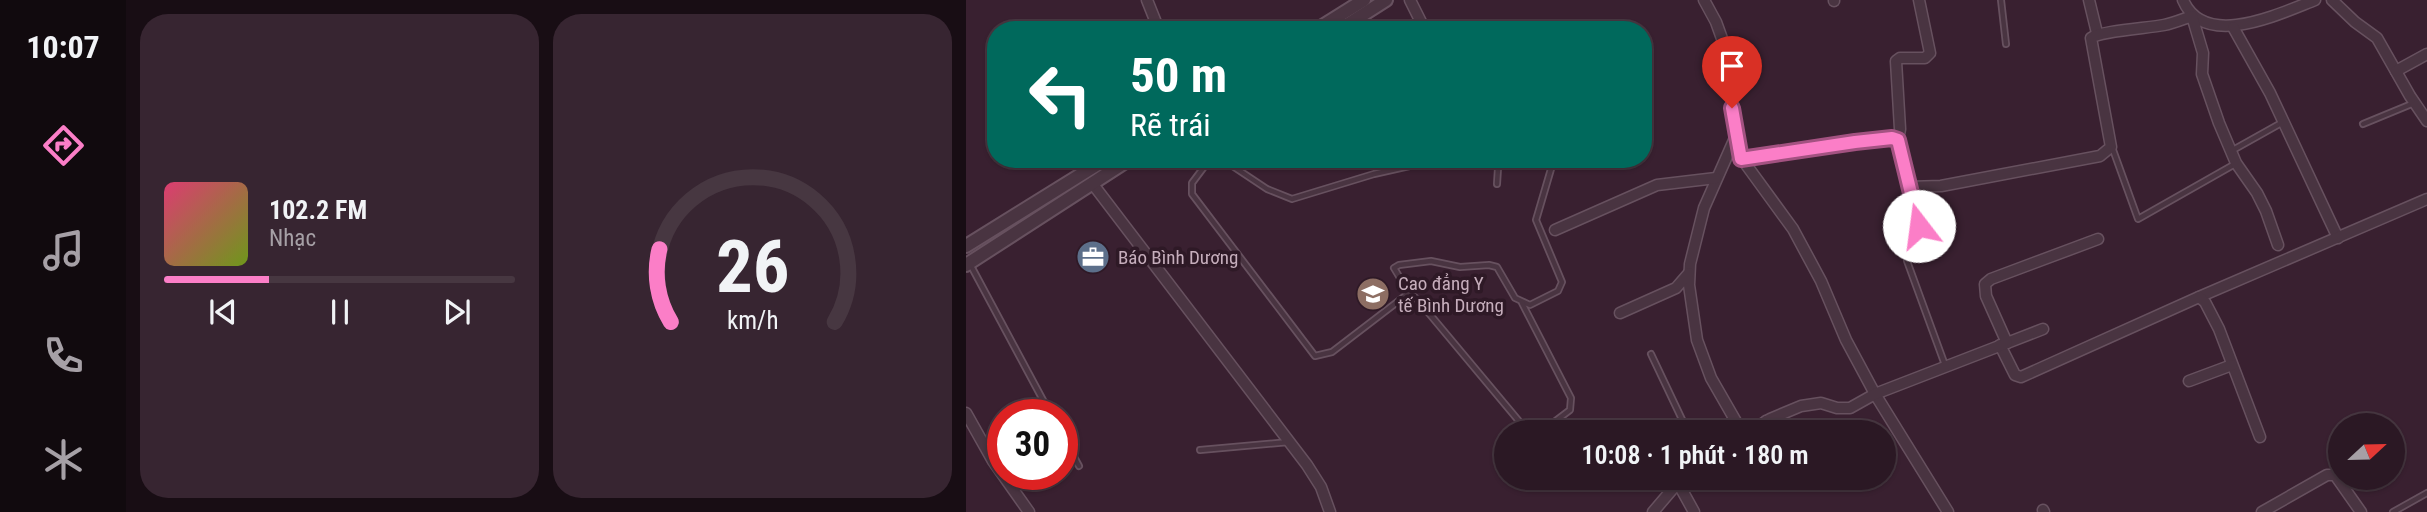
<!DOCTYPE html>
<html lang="vi">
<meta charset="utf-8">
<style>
body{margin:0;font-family:"Roboto Condensed",sans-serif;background:#372531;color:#f1f3f6;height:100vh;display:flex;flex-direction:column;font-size:26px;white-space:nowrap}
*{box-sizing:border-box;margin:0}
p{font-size:23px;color:#a6a0a6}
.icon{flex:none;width:38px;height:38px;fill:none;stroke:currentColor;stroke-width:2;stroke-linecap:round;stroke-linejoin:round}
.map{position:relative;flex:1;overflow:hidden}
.details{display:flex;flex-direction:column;gap:14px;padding:14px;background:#180d14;width:840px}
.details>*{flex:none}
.guide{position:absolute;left:21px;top:21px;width:665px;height:147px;border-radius:28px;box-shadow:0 2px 5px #0004,0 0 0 2px #473741;background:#00695c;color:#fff;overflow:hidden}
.needle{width:46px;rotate:68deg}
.controls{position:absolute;left:1362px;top:413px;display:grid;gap:14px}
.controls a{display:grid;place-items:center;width:77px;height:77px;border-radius:50%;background:#2b1824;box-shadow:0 2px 5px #0004,0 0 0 2px #473741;font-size:35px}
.speed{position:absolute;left:21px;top:399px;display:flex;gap:14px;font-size:35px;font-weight:700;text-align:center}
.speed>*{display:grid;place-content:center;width:91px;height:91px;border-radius:50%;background:#2b1824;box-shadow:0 2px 5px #0004,0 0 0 2px #473741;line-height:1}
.speed .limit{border:10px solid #d22;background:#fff;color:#111}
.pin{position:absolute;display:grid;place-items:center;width:60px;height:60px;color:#fff;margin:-72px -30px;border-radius:50% 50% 50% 0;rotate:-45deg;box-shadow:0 0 7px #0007}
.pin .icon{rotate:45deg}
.me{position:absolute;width:77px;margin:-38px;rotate:345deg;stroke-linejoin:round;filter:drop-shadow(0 0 5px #0008)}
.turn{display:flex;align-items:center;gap:24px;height:147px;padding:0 28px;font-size:32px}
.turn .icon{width:91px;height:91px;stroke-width:2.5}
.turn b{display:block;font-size:49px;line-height:60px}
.details .tile{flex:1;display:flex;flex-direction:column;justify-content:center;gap:10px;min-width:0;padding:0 24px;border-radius:28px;background:#372531}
.details .dial{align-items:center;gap:0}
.dial svg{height:182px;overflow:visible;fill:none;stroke:#473741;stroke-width:7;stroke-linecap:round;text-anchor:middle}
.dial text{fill:#f1f3f6;stroke:none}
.song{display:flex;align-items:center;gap:21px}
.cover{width:84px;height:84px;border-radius:10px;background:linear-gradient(135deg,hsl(340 70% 55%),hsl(80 70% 35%))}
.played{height:7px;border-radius:4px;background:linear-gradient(90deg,#fb7ec7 30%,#473741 30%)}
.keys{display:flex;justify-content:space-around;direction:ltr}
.details .tiles{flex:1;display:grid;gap:14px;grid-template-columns:repeat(2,1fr)}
.trip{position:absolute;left:528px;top:420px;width:402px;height:70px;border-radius:35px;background:#2b1824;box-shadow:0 2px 5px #0004,0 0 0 2px #473741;font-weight:600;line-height:70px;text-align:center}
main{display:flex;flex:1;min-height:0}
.dock{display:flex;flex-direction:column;width:126px;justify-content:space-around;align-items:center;background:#110a0e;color:#a6a0a6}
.dock .icon{width:49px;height:49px}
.dock .on{color:#fb7ec7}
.dock b{font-size:32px;color:#f1f3f6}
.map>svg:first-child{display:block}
</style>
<main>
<nav class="dock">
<b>10:07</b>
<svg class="icon on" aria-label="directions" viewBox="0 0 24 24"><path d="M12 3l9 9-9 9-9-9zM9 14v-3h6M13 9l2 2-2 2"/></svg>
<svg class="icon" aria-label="music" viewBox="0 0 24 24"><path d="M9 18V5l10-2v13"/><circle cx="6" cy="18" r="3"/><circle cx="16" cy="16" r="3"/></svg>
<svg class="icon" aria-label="phone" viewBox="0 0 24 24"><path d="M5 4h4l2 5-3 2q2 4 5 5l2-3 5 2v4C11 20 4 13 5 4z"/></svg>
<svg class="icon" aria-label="climate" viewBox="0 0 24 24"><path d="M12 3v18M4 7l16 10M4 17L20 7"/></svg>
</nav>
<section class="details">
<div class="tiles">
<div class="tile">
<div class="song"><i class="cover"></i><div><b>102.2 FM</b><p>Nhạc</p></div></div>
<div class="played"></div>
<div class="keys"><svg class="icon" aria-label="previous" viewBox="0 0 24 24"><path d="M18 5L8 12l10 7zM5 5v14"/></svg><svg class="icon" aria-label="pause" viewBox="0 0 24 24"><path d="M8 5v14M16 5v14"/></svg><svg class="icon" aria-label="next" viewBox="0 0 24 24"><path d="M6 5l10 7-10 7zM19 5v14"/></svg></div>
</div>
<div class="tile dial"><svg viewBox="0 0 100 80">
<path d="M14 69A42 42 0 1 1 86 69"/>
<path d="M14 69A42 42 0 0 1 9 37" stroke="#fb7ec7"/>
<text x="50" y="56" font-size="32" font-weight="700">26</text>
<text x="50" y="72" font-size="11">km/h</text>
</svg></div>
</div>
</section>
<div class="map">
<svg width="1461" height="512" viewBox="0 0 1461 512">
<rect width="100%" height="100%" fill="#392030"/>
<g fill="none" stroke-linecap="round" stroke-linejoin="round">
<defs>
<g id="service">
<path d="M1035,0L1040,44"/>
<path d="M1397,124L1448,103"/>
<path d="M1146,147L1172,219L1269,164"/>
<path d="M1267,150L1317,122"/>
<path d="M244,159L226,183V194L349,356L366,352L443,293L451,299L562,432"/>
<path d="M256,159L301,189L326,199L408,174L448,165L488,166L511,159"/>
<path d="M528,159L532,168L531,184"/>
<path d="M941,261L979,365"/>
<path d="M4,264L85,415"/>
<path d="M443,293L428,268L433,265L465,261L494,267L523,265L531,267L549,298L564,305L592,291L596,282L570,220L585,169"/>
<path d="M556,303L605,398L604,410L575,432"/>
<path d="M685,354L722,432"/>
<path d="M96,435L113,466"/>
<path d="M234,450L323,442"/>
<path d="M1427,512L1461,493"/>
</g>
<g id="minor">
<path d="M181,0L193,30"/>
<path d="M444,0L459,30"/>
<path d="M738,0L750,22L759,47L770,136L776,159L827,229L855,281L880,340L909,394L982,512"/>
<path d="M868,0V1"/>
<path d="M1123,0L1131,33"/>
<path d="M1217,0C1238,50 1313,14 1349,0"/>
<path d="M1366,0L1389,22L1411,38L1444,96L1461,121"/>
<path d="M1267,27L1304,93L1372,238"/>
<path d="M1430,71L1461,54"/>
<path d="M769,138L738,208L724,264L723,285L731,340L745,378L776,432"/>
<path d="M932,140L934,129L930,61L934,58H959L964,53L953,0"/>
<path d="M776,159L926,138L932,140L953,226"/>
<path d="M126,183L341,465L355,487L364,512"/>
<path d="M942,187L975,186L1134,156L1145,147L1125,38C1133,31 1183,28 1198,25C1208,23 1217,19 1226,16L1237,53L1236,74L1253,123L1270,163L1291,193L1300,211L1312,245"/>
<path d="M589,230L691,185L750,178"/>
<path d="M1233,297L1461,199"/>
<path d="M654,313L710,288L723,273"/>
<path d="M1041,343L1077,329"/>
<path d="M1034,345L1049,375L1055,377L1233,297L1239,302L1253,329L1294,437"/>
<path d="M1223,381L1266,365"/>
<path d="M0,413L27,461L63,512"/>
<path d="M800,421L809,432"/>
<path d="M782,432L804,419L835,406L855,403L871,408H884L909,394L1041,343L1020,296L1019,284L1025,279L1132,239"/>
<path d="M712,483L728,512"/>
<path d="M1077,510L1078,512"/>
<path d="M687,512L710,485L719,478"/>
<path d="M1296,512L1361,475H1369L1395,512"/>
</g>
<g id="tertiary">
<path d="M350,30L398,0"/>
<path d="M373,30L420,0"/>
<path d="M0,246L140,159"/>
<path d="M0,265L164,159"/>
</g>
</defs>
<!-- service casing -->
<use href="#service" stroke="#67515f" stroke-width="8"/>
<!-- minor casing -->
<use href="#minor" stroke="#67515f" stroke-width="13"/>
<!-- tertiary casing -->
<use href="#tertiary" stroke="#67515f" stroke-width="16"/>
<!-- service -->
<use href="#service" stroke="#493441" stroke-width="4.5"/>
<!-- minor -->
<use href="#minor" stroke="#493441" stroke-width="10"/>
<!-- tertiary -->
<use href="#tertiary" stroke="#493441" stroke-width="12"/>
</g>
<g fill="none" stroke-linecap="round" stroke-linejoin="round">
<defs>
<path id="route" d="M766,108L775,159L889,142L926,138L932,140L953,226"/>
</defs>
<!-- route casing -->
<use href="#route" stroke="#a35281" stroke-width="18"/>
<!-- route -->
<use href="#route" stroke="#fb7ec7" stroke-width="12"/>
</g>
<!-- icons -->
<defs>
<symbol id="office-disc" viewBox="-11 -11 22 22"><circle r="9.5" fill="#5c6f8a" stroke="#2e1926"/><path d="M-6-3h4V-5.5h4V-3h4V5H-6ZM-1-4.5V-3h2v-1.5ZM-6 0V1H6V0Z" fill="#fff"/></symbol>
<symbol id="university-disc" viewBox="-11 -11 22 22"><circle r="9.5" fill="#8d6e63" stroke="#2e1926"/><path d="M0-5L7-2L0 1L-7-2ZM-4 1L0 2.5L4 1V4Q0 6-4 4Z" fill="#fff"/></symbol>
</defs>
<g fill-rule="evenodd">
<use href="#office-disc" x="108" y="238" width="38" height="38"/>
<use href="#university-disc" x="388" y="275" width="38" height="38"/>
</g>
<g text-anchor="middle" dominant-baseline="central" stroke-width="7" stroke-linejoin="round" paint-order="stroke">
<!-- poi labels -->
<g font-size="19" fill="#c6aebc" stroke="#2e1926" text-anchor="start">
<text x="152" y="257">Báo Bình Dương</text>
<text x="432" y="283">Cao đẳng Y<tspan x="432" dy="22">tế Bình Dương</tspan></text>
</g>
</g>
</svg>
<div class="controls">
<a><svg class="needle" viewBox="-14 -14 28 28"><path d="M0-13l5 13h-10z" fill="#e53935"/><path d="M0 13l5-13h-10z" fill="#a6a0a6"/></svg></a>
</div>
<div class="speed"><div class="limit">30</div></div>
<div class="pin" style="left:766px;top:108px;background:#d93025"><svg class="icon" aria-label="arrive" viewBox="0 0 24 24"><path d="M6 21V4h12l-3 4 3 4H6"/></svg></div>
<svg class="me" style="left:953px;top:226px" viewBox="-20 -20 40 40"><circle r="19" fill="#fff"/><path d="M0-13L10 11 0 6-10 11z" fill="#fb7ec7"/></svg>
<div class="trip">10:08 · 1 phút · 180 m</div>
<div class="guide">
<div class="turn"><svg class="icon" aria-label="left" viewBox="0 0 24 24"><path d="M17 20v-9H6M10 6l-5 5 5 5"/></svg><div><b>50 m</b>Rẽ trái</div></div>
</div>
</div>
</main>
